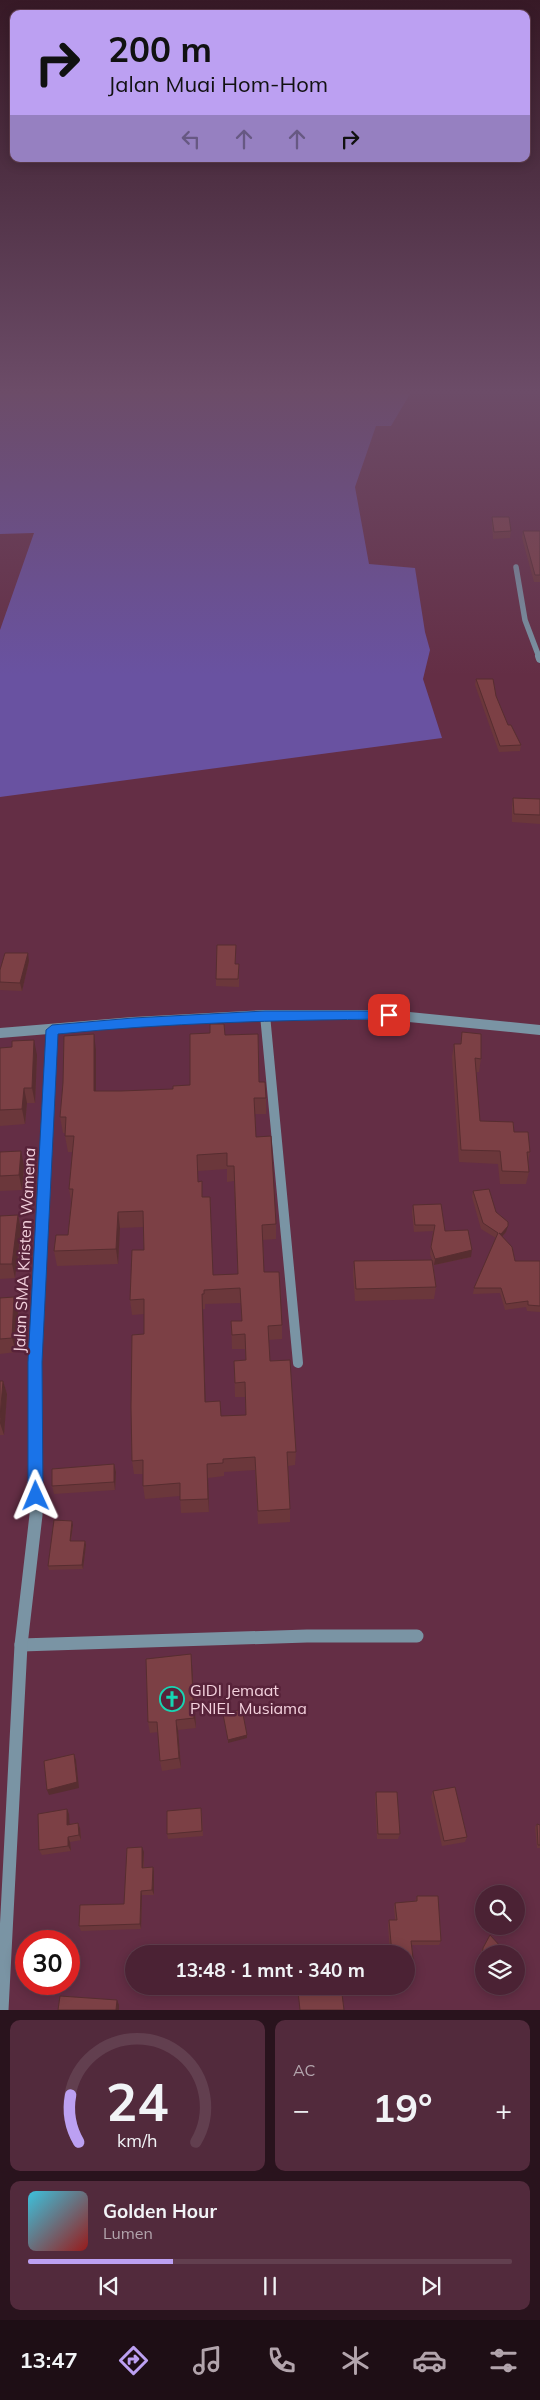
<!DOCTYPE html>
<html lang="id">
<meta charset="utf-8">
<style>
body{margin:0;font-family:Mulish,sans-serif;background:#522a3c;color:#f1f3f6;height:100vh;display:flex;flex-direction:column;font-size:19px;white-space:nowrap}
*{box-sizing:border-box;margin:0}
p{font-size:16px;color:#b2a4ac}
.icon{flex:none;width:28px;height:28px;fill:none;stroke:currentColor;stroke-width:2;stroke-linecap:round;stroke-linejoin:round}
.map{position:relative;height:2010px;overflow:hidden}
.panel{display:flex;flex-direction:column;gap:10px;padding:10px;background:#29131d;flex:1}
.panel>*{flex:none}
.banner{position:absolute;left:10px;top:10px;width:520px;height:152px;border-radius:10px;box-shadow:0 2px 12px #0003,0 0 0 1px #623f4f;background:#bca0f2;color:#111;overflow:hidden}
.tools{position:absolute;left:475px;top:1885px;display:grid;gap:10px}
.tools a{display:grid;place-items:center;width:50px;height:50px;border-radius:50%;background:#4b2234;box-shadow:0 2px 12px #0003,0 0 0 1px #623f4f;font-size:25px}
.speed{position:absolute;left:15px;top:1930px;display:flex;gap:10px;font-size:25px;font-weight:700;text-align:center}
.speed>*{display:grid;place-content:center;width:65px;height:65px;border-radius:50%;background:#4b2234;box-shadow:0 2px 12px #0003,0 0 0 1px #623f4f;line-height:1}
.speed .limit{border:8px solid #d22;background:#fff;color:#111}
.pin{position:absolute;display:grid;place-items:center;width:42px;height:42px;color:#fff;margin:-21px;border-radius:10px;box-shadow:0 2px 8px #0006}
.me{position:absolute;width:55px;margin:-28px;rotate:359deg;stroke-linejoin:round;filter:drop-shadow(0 0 4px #0008)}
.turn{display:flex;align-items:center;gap:18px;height:105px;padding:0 15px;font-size:22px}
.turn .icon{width:65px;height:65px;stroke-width:2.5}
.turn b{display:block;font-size:35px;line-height:42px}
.lanes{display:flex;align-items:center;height:48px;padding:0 15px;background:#0003;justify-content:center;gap:25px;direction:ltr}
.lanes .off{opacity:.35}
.big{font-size:38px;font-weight:700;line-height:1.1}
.panel .widget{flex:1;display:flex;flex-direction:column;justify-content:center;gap:8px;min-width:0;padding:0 18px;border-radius:10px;background:#522a3c}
.panel .dial{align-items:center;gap:0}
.dial svg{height:130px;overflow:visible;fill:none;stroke:#623f4f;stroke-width:7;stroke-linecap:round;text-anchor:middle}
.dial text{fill:#f1f3f6;stroke:none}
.song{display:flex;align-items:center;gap:15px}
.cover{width:60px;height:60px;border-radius:8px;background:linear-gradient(135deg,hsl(190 70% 55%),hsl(0 70% 35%))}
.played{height:5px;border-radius:2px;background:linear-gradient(90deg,#bca0f2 30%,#623f4f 30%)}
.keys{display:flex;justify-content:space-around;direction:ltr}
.heat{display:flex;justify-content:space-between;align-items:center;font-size:28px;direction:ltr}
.panel .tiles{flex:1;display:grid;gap:10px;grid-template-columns:1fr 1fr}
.widget:last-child{grid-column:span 2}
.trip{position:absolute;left:125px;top:1945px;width:290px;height:50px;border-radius:25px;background:#4b2234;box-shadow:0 2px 12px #0003,0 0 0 1px #623f4f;font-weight:700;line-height:50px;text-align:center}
.menu{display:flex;height:80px;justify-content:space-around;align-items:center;background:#1e0e15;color:#b2a4ac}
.menu .icon{width:35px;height:35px}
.menu .active{color:#bca0f2}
.menu b{font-size:22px;color:#f1f3f6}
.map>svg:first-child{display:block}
</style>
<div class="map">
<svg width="540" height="2010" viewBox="0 0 540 2010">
<rect width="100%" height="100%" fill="#642e45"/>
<!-- green -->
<path fill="#6952a1" d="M0,394H410L391,426H376L355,487L369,564L415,568L425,632L430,650L423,679L442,738L0,797V630L34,533L0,534Z"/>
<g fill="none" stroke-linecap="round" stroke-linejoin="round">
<!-- minor-far3 -->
<path stroke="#7a94a4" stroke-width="5.5" d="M516,567L525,620L539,657"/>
<!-- minor-far2 -->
<path stroke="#7a94a4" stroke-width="8" d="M539,656L540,659"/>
<!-- minor-far1 -->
<g stroke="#7a94a4" stroke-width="10">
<path d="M265,1015L298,1363"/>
<path d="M0,1033L133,1022L265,1015H389L540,1030"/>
<path d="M35,1438V1362L52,1030"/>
</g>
<!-- minor -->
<g stroke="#7a94a4" stroke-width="13">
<path d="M21,1645L307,1636H417"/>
<path d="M2,2010L21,1645L36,1515L35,1437"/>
</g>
</g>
<!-- wall -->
<g fill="#6b373b" fill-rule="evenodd">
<path d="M492,517L511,531L510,538L493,539L492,524Z"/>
<path d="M523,531H540V582H534L522,538Z"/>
<path d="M476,679L508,725L521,745L520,751L499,752L475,685Z"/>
<path d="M513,798L540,799V824L512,822V806Z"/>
<path d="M236,953L235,964H239V987L216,986V979Z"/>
<path d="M29,961L22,991L0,990V970Z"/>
<path d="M462,1032L481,1059L479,1072H476L480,1121L514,1132L530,1152L528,1162L529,1172L526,1184H500L498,1164L459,1162L452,1057L454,1044H460Z"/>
<path d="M225,1035L259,1082L266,1098V1114H255L256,1137L276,1224V1239L263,1240L264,1272L282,1325V1339L268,1340L270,1361L296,1452L295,1465L288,1466L290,1509V1522L258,1524L255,1470L224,1472V1476L208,1478L209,1512L181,1513L180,1496L145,1499L143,1486V1474H134L132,1461L144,1334V1314L132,1315L130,1300L144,1250V1227L120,1228L118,1264L57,1266L54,1251L68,1235L71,1201L69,1189L72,1152H68L65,1136V1133H63L60,1117L96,1050V1091H121L173,1089L190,1085ZM227,1169V1182L234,1181L238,1274L213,1275L203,1197L198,1182V1171ZM241,1303L242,1321H231L232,1349H245L246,1360L234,1361L235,1397H246V1415L221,1416L205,1402L203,1309H205V1304Z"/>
<path d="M0,1048L37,1055L35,1103H27L25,1124L0,1126Z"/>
<path d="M0,1152L24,1166L22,1190L0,1191Z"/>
<path d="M473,1191L496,1212L506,1232L502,1237L515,1261H540V1312L527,1311L526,1307L505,1310L500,1293L473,1294L474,1288L496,1238L481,1229L472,1197Z"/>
<path d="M413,1205L445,1231L471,1257L434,1265L433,1261L436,1287L434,1299L355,1301L353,1274L354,1261L432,1260L430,1254L433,1231L414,1232L412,1212Z"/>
<path d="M18,1215L21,1230L15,1278L0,1279V1216Z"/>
<path d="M14,1297L18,1311L16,1352L0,1354V1298Z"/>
<path d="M0,1381H3L7,1394L4,1435H0Z"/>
<path d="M114,1464L116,1472L115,1490L54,1494L52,1486Z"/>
<path d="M73,1525L71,1541H85L86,1545L83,1569L49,1570L48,1566Z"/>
<path d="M192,1665L196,1728L178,1730L181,1768L162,1771L160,1761L158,1732L150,1733L148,1722Z"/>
<path d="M433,1791L467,1837L465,1842L442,1846L431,1797Z"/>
<path d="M376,1792L400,1834L398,1839H377L375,1798Z"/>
<path d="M67,1809L69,1814V1824L78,1823L80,1828L81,1840L70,1842L71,1851L42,1855L39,1850Z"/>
<path d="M202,1813L203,1836L168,1839L167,1834Z"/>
<path d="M537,1824L540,1825V1848H537L535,1827Z"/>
<path d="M144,1852V1867H153L154,1872V1895H142L141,1929L81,1931L79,1926L124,1904Z"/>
<path d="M417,1896L441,1941L439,1945H412L414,1967L412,1971H406V1954H390L388,1925L389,1920H395L394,1907L395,1903L415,1901Z"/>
<path d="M490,1935L484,1954V1964L481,1959V1951Z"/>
</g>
<!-- shaded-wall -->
<g fill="#572d30">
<path d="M28,953L29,961L22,991L20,983Z"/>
<path d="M94,1034L96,1050V1107L94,1091Z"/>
<path d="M34,1040L37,1055L35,1103L32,1088Z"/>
<path d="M24,1088L27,1103L25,1124L22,1109Z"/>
<path d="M21,1151L24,1166L22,1190L19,1175Z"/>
<path d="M118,1212L120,1228L118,1264L116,1249Z"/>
<path d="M18,1215L21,1230L15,1278L12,1264Z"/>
<path d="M508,1226L506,1232L499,1240L501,1234Z"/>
<path d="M472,1250L471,1257L434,1265L435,1259Z"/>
<path d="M202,1294L203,1309L206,1417L205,1402Z"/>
<path d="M14,1297L18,1311L16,1352L12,1338Z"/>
<path d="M3,1381L7,1394L4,1435L0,1423Z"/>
<path d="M114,1464L116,1472L115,1490L114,1482Z"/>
<path d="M207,1464L208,1478L209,1512L208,1499Z"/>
<path d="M72,1521L73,1525L70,1545V1541Z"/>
<path d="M85,1541L86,1545L83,1569L82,1565Z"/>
<path d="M191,1654L192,1665L196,1728L194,1718Z"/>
<path d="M176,1720L178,1730L181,1768L179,1758Z"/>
<path d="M247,1735V1738L228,1743V1740Z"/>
<path d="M74,1754L76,1760L79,1788L49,1795L47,1790Z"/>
<path d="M67,1809L69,1814L70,1830L67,1825Z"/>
<path d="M78,1823L80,1828L81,1840L79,1835Z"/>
<path d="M68,1837L70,1842L71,1851L68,1846Z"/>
<path d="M142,1847L144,1852L143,1872L142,1868Z"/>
<path d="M153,1867L154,1872V1895L152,1890Z"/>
<path d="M141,1891L142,1895L141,1929L140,1924Z"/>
<path d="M117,2000L119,2005V2010H116Z"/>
</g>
<!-- building -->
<g fill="#7c4045" stroke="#572d30" fill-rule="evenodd">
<path d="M492,517H509L511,531L494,532Z"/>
<path d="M523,531H540V575H535Z"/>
<path d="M476,679H493L496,696L508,725H511L521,745L500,746Z"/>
<path d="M513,798L540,799V815L514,814Z"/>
<path d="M217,945H236L235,964H239L238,979H216Z"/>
<path d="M5,953H28L20,983L0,982V970Z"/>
<path d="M210,1024H224L225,1035L258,1034L259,1082H265L266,1098H254L256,1137L271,1136L276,1224L262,1225L264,1272H279L282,1325L268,1326L270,1361L290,1360L296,1452H287L290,1509L258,1511L255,1457L223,1459V1463L207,1464L208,1499L180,1500V1483L143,1486V1460L132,1461L131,1407L132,1335L144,1334V1299L130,1300L132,1250H144L143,1211L118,1212L116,1249L54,1251L56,1235H68L73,1189H69L74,1136H65L66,1117H60L63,1083L64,1036L94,1034V1091H121L173,1089V1086L190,1085V1034L210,1033ZM227,1153V1166H234L238,1274L213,1275L210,1197H202V1181L198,1182L197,1155ZM240,1288L242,1321H231L232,1335L245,1334L246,1360L234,1361L235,1383L245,1382L246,1415L221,1416L220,1401L205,1402L202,1294H204V1290Z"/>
<path d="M462,1032L481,1034V1059L475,1058L480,1121L513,1122L514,1132H528L530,1152H527L529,1172L502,1171L500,1151L461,1150L454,1044H461Z"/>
<path d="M34,1040L32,1088H24L22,1109L0,1110V1048L12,1047V1041Z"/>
<path d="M21,1151L19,1175L0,1176V1152Z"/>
<path d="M489,1189L496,1212L508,1222V1226L501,1234L499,1233L512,1247L515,1261H540V1306L528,1305V1301L506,1304L501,1288H474L498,1233L483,1223L473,1191Z"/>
<path d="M441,1204L445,1231L468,1230L472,1250L435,1259L431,1247L435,1225H415L413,1205Z"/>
<path d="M18,1215L12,1264H0V1216Z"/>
<path d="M432,1260L436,1287L356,1289L354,1261Z"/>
<path d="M14,1297L12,1338L0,1339V1298Z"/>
<path d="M0,1381H3L0,1418Z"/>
<path d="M114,1464V1482L52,1486V1469Z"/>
<path d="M54,1520L72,1521L70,1541H85L82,1565L48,1566Z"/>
<path d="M191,1654L194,1718L176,1720L179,1758L160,1761L157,1722H148L146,1659Z"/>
<path d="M242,1709L247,1735L228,1740L223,1714Z"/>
<path d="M74,1754L77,1782L47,1790L44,1761Z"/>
<path d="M455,1787L467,1837L444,1841L433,1791Z"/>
<path d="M376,1792H397L400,1834H378Z"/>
<path d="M201,1808L202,1831L167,1834V1811Z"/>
<path d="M67,1809V1825L78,1823L79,1835L68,1837V1846L39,1850L38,1814Z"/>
<path d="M537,1824L540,1825V1845H538Z"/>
<path d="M142,1847V1868L153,1867L152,1890L141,1891L140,1924L79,1926L80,1905L124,1904L127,1848Z"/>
<path d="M417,1896H438L441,1941H411L414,1967L406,1968V1954H392L389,1920H397L395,1903L417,1901Z"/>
<path d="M490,1935L501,1947L503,1954H484V1960L482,1957L483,1948Z"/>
<path d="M338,1986H341L344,2010H300L298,1991Z"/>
<path d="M60,1996L117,2000L116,2010H58Z"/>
</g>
<!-- sky -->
<linearGradient id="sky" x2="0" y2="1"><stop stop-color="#371926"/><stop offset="0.58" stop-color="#6c4c68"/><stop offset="1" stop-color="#6c4c68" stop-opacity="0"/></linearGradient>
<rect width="540" height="675" fill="url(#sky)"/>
<!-- route -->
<path fill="#1a73e8" stroke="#114b97" d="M265,1011H389L394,1015L389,1019C278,1020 168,1023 58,1034L42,1362L43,1496L41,1501L36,1503L31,1501L28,1496V1362L46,1030L52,1025L133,1018Z"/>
<!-- icons -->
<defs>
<symbol id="church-ring" viewBox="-11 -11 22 22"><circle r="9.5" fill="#58233a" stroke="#16d5b3" stroke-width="1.5"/><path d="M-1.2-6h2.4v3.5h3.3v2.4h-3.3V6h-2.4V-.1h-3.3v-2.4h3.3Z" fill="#16d5b3"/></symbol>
</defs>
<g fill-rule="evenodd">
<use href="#church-ring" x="158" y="1685" width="28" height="28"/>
</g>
<g text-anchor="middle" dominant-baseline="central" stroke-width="5" stroke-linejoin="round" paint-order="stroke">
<!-- near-street labels -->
<g font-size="16" fill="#f3d1dd" stroke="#58233a">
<text transform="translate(24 1250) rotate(-87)">Jalan SMA Kristen Wamena</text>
</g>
<!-- near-poi labels -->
<g font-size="16" fill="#f3d1dd" stroke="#58233a" text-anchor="start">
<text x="190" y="1690">GIDI Jemaat<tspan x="190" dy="18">PNIEL Musiama</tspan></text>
</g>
</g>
</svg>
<div class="tools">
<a><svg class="icon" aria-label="search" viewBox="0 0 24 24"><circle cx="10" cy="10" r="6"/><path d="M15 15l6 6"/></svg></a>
<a><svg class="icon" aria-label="layers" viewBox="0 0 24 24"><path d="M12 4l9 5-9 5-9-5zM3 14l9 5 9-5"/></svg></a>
</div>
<div class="speed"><div class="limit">30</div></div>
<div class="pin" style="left:389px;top:1015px;background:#d93025"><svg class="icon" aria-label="arrive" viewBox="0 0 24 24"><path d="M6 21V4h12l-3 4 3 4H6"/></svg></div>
<svg class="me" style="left:36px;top:1496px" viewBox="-20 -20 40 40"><path d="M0-17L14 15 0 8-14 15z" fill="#1a73e8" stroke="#fff" stroke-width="4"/></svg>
<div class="trip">13:48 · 1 mnt · 340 m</div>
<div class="banner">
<div class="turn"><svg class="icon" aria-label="right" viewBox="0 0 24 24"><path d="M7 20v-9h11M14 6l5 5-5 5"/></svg><div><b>200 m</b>Jalan Muai Hom-Hom</div></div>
<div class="lanes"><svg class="icon off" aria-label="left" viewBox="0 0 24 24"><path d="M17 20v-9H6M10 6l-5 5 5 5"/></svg><svg class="icon off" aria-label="ahead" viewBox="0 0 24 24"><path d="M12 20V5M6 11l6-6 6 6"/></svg><svg class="icon off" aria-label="ahead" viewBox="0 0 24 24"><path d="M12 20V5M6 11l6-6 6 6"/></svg><svg class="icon" aria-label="right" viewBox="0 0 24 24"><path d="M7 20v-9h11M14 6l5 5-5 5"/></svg></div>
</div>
</div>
<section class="panel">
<div class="tiles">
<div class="widget dial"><svg viewBox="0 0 100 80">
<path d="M14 69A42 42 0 1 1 86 69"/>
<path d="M14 69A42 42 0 0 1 9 40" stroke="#bca0f2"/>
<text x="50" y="56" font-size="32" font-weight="700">24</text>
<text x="50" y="72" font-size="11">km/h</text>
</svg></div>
<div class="widget"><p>AC</p>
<div class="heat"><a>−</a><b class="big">19°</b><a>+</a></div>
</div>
<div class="widget">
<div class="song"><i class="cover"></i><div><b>Golden Hour</b><p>Lumen</p></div></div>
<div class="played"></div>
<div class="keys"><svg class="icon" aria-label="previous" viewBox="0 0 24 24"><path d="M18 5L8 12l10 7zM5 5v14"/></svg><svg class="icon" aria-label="pause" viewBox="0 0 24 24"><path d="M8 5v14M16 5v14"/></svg><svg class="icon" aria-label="next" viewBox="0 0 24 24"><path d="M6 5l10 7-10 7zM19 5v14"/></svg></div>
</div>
</div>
</section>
<nav class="menu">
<b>13:47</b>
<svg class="icon active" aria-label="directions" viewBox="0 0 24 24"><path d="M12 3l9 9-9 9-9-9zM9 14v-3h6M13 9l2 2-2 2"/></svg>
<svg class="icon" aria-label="music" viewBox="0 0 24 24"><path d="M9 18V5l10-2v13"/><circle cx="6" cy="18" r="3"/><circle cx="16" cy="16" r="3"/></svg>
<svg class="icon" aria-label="phone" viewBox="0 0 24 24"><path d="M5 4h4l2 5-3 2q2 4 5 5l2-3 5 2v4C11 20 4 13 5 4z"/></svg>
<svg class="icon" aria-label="climate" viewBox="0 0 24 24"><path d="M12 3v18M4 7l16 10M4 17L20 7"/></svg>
<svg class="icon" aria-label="car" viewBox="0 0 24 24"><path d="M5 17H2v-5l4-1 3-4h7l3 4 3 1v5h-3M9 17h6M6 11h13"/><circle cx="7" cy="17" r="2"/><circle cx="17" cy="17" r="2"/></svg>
<svg class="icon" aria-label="filters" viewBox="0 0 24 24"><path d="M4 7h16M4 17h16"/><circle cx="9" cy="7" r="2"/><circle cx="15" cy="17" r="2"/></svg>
</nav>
